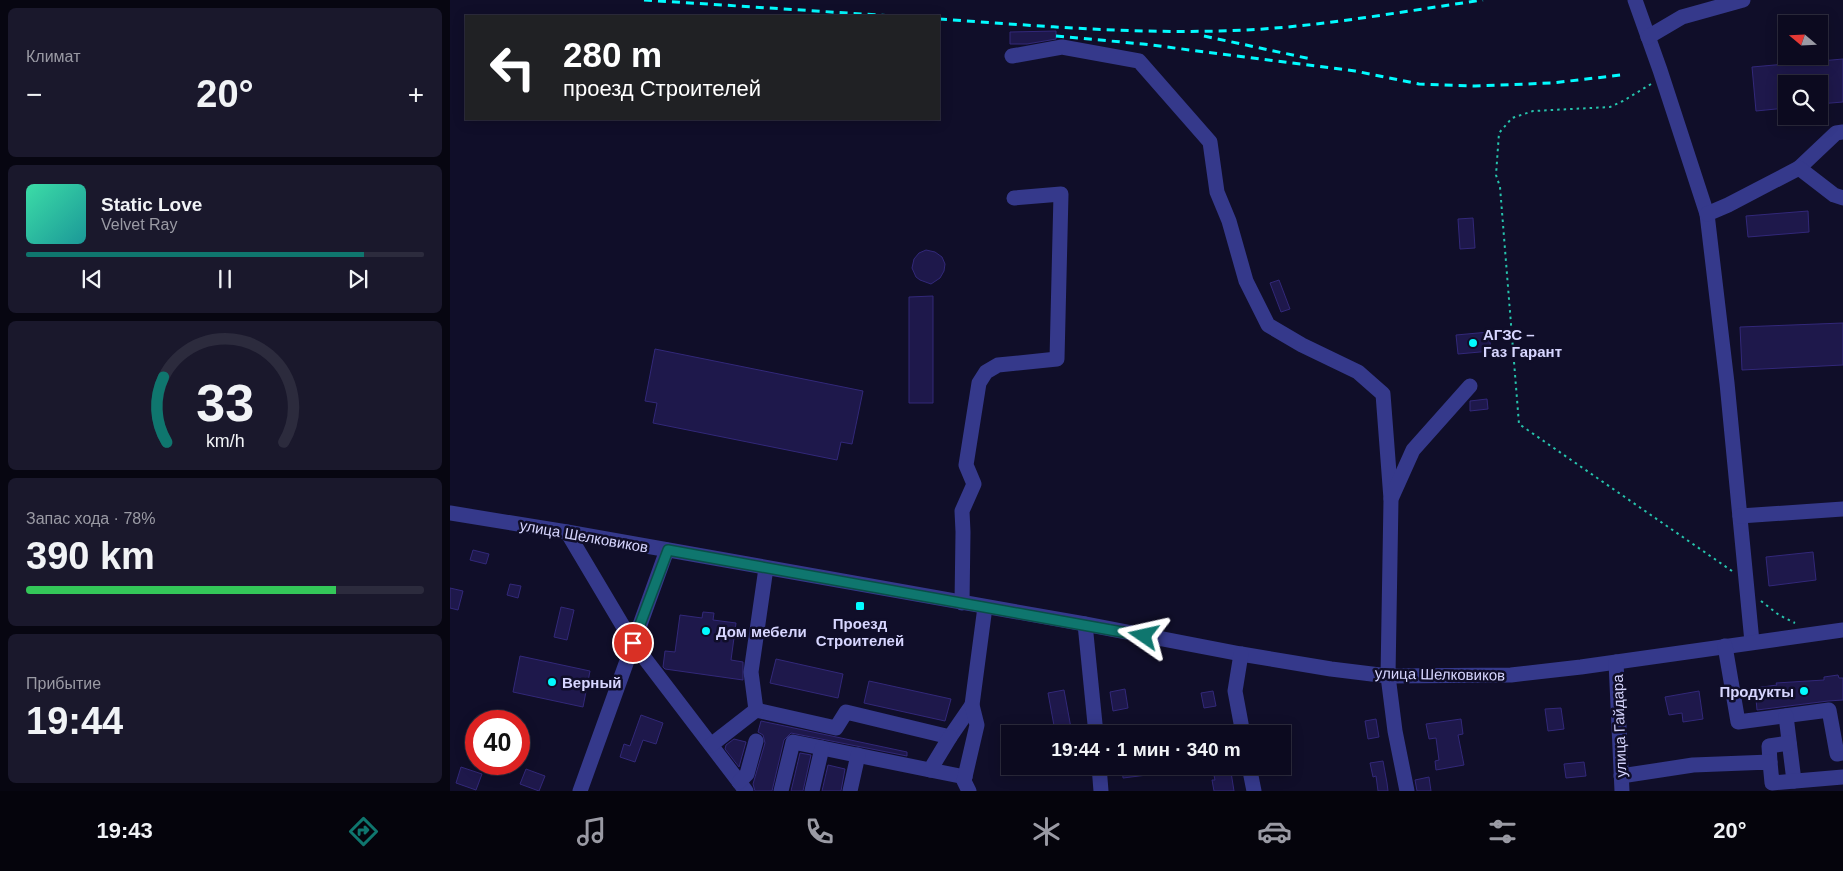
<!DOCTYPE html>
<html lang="ru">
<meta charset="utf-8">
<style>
body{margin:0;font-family:Helvetica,sans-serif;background:#1a182c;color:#f1f3f6;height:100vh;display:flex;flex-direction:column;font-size:19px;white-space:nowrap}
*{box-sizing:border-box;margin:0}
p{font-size:16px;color:#9a9aa4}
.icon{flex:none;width:28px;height:28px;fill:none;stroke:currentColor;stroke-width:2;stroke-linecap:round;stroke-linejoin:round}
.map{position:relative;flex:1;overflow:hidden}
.side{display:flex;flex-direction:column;gap:8px;padding:8px;background:#070611;width:450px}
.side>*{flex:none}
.guide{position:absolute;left:15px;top:15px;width:475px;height:105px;border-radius:0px;box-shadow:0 2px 12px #0003,0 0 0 1px #2c2b3d;background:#202124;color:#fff;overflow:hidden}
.needle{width:32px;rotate:289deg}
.fabs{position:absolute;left:1328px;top:15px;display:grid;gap:10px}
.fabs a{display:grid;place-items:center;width:50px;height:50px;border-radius:0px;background:#0c0a1f;box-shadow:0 2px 12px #0003,0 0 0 1px #2c2b3d;font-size:25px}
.speed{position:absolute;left:15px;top:710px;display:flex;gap:10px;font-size:25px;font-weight:700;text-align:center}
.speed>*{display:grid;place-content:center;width:65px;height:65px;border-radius:50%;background:#0c0a1f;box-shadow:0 2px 12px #0003,0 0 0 1px #2c2b3d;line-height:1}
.speed .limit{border:8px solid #d22;background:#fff;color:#111}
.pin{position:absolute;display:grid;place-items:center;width:42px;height:42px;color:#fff;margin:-21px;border:2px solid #fff;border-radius:50%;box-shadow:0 1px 5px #0007}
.me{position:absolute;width:55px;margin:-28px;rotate:281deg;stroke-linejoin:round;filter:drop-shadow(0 0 4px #0008)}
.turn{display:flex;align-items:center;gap:18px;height:105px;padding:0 15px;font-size:22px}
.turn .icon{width:65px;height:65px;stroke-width:2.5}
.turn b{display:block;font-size:35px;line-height:42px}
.big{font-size:38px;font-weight:700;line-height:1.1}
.side .widget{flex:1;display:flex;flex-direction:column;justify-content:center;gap:8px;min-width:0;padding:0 18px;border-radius:8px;background:#1a182c}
.side .dial{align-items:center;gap:0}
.dial svg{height:130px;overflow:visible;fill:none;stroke:#2c2b3d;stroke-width:7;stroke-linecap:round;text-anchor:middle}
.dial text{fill:#f1f3f6;stroke:none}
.song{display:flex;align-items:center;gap:15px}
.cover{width:60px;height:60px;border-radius:8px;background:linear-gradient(135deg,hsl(160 70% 55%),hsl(180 70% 35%))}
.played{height:5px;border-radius:2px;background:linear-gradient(90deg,#0f766e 85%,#2c2b3d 85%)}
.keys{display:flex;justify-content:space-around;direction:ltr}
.heat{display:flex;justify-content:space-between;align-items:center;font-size:28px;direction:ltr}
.charge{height:8px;border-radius:4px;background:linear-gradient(90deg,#34c759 78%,#2c2b3d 0)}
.trip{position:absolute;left:551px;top:725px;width:290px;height:50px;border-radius:0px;background:#0c0a1f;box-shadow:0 2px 12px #0003,0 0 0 1px #2c2b3d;font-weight:700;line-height:50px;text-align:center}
.tabs{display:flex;height:80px;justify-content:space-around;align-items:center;background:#05040c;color:#9a9aa4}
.tabs .icon{width:35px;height:35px}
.tabs .on{color:#0f766e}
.tabs b{font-size:22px;color:#f1f3f6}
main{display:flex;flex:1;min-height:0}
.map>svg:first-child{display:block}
</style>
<main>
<section class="side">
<div class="widget"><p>Климат</p>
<div class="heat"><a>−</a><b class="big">20°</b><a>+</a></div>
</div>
<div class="widget">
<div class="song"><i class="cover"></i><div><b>Static Love</b><p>Velvet Ray</p></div></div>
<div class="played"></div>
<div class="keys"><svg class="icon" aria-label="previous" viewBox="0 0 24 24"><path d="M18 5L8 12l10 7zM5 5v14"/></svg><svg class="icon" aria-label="pause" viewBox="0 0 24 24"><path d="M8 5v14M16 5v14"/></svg><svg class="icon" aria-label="next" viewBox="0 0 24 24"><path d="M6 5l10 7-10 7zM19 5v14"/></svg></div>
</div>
<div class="widget dial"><svg viewBox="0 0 100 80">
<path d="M14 69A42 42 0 1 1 86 69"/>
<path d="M14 69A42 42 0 0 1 12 29" stroke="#0f766e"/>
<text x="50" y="56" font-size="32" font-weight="700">33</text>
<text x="50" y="72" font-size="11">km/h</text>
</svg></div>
<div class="widget"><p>Запас хода · 78%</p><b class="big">390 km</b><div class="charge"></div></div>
<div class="widget"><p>Прибытие</p><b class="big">19:44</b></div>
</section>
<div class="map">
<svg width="1393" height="791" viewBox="0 0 1393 791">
<rect width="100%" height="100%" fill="#100e29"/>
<!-- building -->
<g fill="#1e184b" stroke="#322879">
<path d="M606,31V39L577,44H560V32Z"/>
<path d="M1393,59V102L1369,104V84H1336V108L1306,111L1302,67Z"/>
<path d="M1358,211L1359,232L1298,237L1296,216Z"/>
<path d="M1023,218L1025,248L1010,249L1008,219Z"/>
<path d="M476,250L485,252L492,257L495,264L494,271L490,278L481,284L470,280L466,277L462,268L464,259L469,253Z"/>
<path d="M829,280L840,309L831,312L820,283Z"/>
<path d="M483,296V403H459V297Z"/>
<path d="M1393,323V365L1292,370L1290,327Z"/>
<path d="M1039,332L1041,351L1008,354L1006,335Z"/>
<path d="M205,349L413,391L402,444L391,442L387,460L203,423L207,403L195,401Z"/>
<path d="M1037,399L1038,409L1020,411V401Z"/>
<path d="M23,550L39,554L36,564L20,560Z"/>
<path d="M1363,552L1366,580L1319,586L1316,557Z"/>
<path d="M60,584L71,586L68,598L57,595Z"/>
<path d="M0,588L13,591L8,610L0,608Z"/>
<path d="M111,607L124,610L117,640L104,637Z"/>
<path d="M253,612L264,613L263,620L286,623L281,660L293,662V680L215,669L213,667L215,651L225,652L230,615L252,618Z"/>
<path d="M70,656L140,671L133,707L63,692Z"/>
<path d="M326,659L393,674L388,698L320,683Z"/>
<path d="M1388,675L1389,678H1393V700L1378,701L1307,710L1305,688L1327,685L1326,683L1374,680V677Z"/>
<path d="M419,681L501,699L495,721L414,703Z"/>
<path d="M675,689L678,708L663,711L660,692Z"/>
<path d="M614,690L621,728L605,731L598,693Z"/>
<path d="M763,691L766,706L754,708L751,693Z"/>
<path d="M1249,691L1253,719L1233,722L1232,713L1219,715L1215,697Z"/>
<path d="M1111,708L1114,729L1098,731L1095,709Z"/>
<path d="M191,715L213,723L206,744L193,740L185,762L170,757L174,744L180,746Z"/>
<path d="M926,719L929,737L918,739L915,721Z"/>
<path d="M1011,719L1013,734L1008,735L1014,765L986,770L985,761L989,760L986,738L979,739L976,724Z"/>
<path d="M311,721L457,752V756L341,733L334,740L322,791H305L303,784L315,743L313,735L308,732Z"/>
<path d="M284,739L296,742L289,767L275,749L276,745Z"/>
<path d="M350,753L361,755L353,791H341Z"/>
<path d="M933,761L937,783L938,791H928L926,776L923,777L920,763Z"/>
<path d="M1134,762L1136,776L1116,778L1114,764Z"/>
<path d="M378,765L395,769L391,791H372Z"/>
<path d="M672,766H695L697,775L673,778Z"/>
<path d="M762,766H780L784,791H764L762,780H765Z"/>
<path d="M11,767L32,774L26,790L6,783Z"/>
<path d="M76,769L95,776L89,791L70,784Z"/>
<path d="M979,777L981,791H967L965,780Z"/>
</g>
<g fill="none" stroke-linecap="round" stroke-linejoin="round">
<!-- path -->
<g stroke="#26c3ac" stroke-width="2" stroke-dasharray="2.5 4" stroke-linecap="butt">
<path d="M1201,84L1173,101L1160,107L1083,111L1062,118L1049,133L1046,175L1050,187L1069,424L1282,571"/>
<path d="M1311,601L1329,615L1345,623"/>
</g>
<!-- minor -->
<g stroke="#35398b" stroke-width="15">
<path d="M1185,0L1210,70L1257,214L1277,383L1302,642"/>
<path d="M1198,37L1232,17L1293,0"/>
<path d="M562,56L612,47L689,61L760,142L767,192L779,221L796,281L818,325L852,345L908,372L933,394L941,499"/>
<path d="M1349,168L1386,133L1393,132"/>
<path d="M1257,214L1278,205L1349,168L1384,195L1393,198"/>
<path d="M0,513L117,532L635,624L791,654L881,669L938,676L1061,675L1131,667L1393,630"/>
<path d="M1290,516L1393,509"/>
<path d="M117,532L183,643L296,791"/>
<path d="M512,603L513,532L512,511L524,484L516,465L529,383L536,372L548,365L607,359L611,194L564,198"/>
<path d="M635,624L646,734"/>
<path d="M1275,646L1288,722L1379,710L1387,754L1393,753"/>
<path d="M791,654L785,691L793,734"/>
<path d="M1166,662L1172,791"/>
<path d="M306,710L386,728L396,712L500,737L522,705"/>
<path d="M1336,716L1344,781"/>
<path d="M261,745L306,710L301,672L316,568"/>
<path d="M1320,762L1319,746L1339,743"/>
<path d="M649,766L651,791"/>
<path d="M799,766L804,791"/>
<path d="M480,770L515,777"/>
<path d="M1171,776L1243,765L1320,762L1322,783L1393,777"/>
<path d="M289,782L297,774L306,741"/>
<path d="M130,791L217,550"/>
<path d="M331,791L343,742L480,770L500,737"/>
<path d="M362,791L372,748"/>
<path d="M400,791L408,755"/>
<path d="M519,791L514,781L527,725L522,705L535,607"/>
<path d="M957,791L945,731L938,676L941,499L963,450L1020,386"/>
</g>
<!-- rail -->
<g stroke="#02fbff" stroke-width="3" stroke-dasharray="8 6" stroke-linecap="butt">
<path d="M194,0L444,16"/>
<path d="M489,19C591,26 694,35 796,30C875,26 955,11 1033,0"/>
<path d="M606,36L693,44L905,71L969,84L1025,86L1102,83L1171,75"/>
<path d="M754,36L861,59"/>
</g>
</g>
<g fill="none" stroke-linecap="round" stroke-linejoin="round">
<defs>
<path id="route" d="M183,643L218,550L694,636"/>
</defs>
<!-- route casing -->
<use href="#route" stroke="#0a4d48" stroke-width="12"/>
<!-- route -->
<use href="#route" stroke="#0f766e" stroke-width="9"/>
</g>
<!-- markers -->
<g fill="#02fbff" stroke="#100e29" stroke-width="2">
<circle cx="1023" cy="343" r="5"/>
<rect x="405" y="601" width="10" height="10" rx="2.5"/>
<circle cx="256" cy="631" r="5"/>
<circle cx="102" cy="682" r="5"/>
<circle cx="1354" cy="691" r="5"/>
</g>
<g text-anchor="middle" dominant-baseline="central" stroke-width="5" stroke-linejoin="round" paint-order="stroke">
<!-- poi labels -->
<g font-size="15" font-weight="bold" fill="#d7d6ff" stroke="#100e29" text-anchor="start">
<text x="1033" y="334">АГЗС –<tspan x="1033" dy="17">Газ Гарант</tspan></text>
<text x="410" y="623" text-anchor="middle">Проезд<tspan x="410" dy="17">Строителей</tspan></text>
<text x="266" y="631">Дом мебели</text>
<text x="112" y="682">Верный</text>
<text x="1344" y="691" text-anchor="end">Продукты</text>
</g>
<!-- street labels -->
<g font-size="15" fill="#d7d6ff" stroke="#100e29">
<text transform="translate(134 536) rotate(10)">улица Шелковиков</text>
<text transform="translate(990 674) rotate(1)">улица Шелковиков</text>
<text transform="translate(1169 726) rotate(-92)">улица Гайдара</text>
</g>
</g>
</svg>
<div class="fabs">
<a><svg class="needle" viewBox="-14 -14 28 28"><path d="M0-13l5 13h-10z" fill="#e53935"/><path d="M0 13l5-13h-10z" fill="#9a9aa4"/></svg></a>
<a><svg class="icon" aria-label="search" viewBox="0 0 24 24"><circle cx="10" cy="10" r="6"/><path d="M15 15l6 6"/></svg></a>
</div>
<div class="speed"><div class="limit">40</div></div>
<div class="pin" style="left:183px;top:643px;background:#d93025"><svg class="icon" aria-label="arrive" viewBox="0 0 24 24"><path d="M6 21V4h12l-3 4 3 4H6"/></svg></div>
<svg class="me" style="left:694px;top:636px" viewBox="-20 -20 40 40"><path d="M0-17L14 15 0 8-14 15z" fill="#0f766e" stroke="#fff" stroke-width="4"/></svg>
<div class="trip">19:44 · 1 мин · 340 m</div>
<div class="guide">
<div class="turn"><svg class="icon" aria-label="left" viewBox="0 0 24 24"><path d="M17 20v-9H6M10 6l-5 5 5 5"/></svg><div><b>280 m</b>проезд Строителей</div></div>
</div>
</div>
</main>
<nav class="tabs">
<b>19:43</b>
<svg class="icon on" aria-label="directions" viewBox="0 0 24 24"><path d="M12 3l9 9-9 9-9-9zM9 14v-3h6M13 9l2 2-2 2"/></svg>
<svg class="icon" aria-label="music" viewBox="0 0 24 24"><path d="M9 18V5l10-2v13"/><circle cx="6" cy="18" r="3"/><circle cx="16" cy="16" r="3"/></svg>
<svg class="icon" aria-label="phone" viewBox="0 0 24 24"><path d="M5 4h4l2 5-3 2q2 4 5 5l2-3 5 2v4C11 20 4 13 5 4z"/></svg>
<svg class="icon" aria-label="climate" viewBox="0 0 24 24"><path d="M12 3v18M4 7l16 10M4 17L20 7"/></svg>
<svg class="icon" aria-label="car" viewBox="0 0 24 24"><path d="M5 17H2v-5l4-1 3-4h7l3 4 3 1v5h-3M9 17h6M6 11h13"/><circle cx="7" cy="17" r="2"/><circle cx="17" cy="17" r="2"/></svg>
<svg class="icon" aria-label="filters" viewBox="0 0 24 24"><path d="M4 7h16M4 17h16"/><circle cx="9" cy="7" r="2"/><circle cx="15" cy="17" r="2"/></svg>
<b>20°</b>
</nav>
